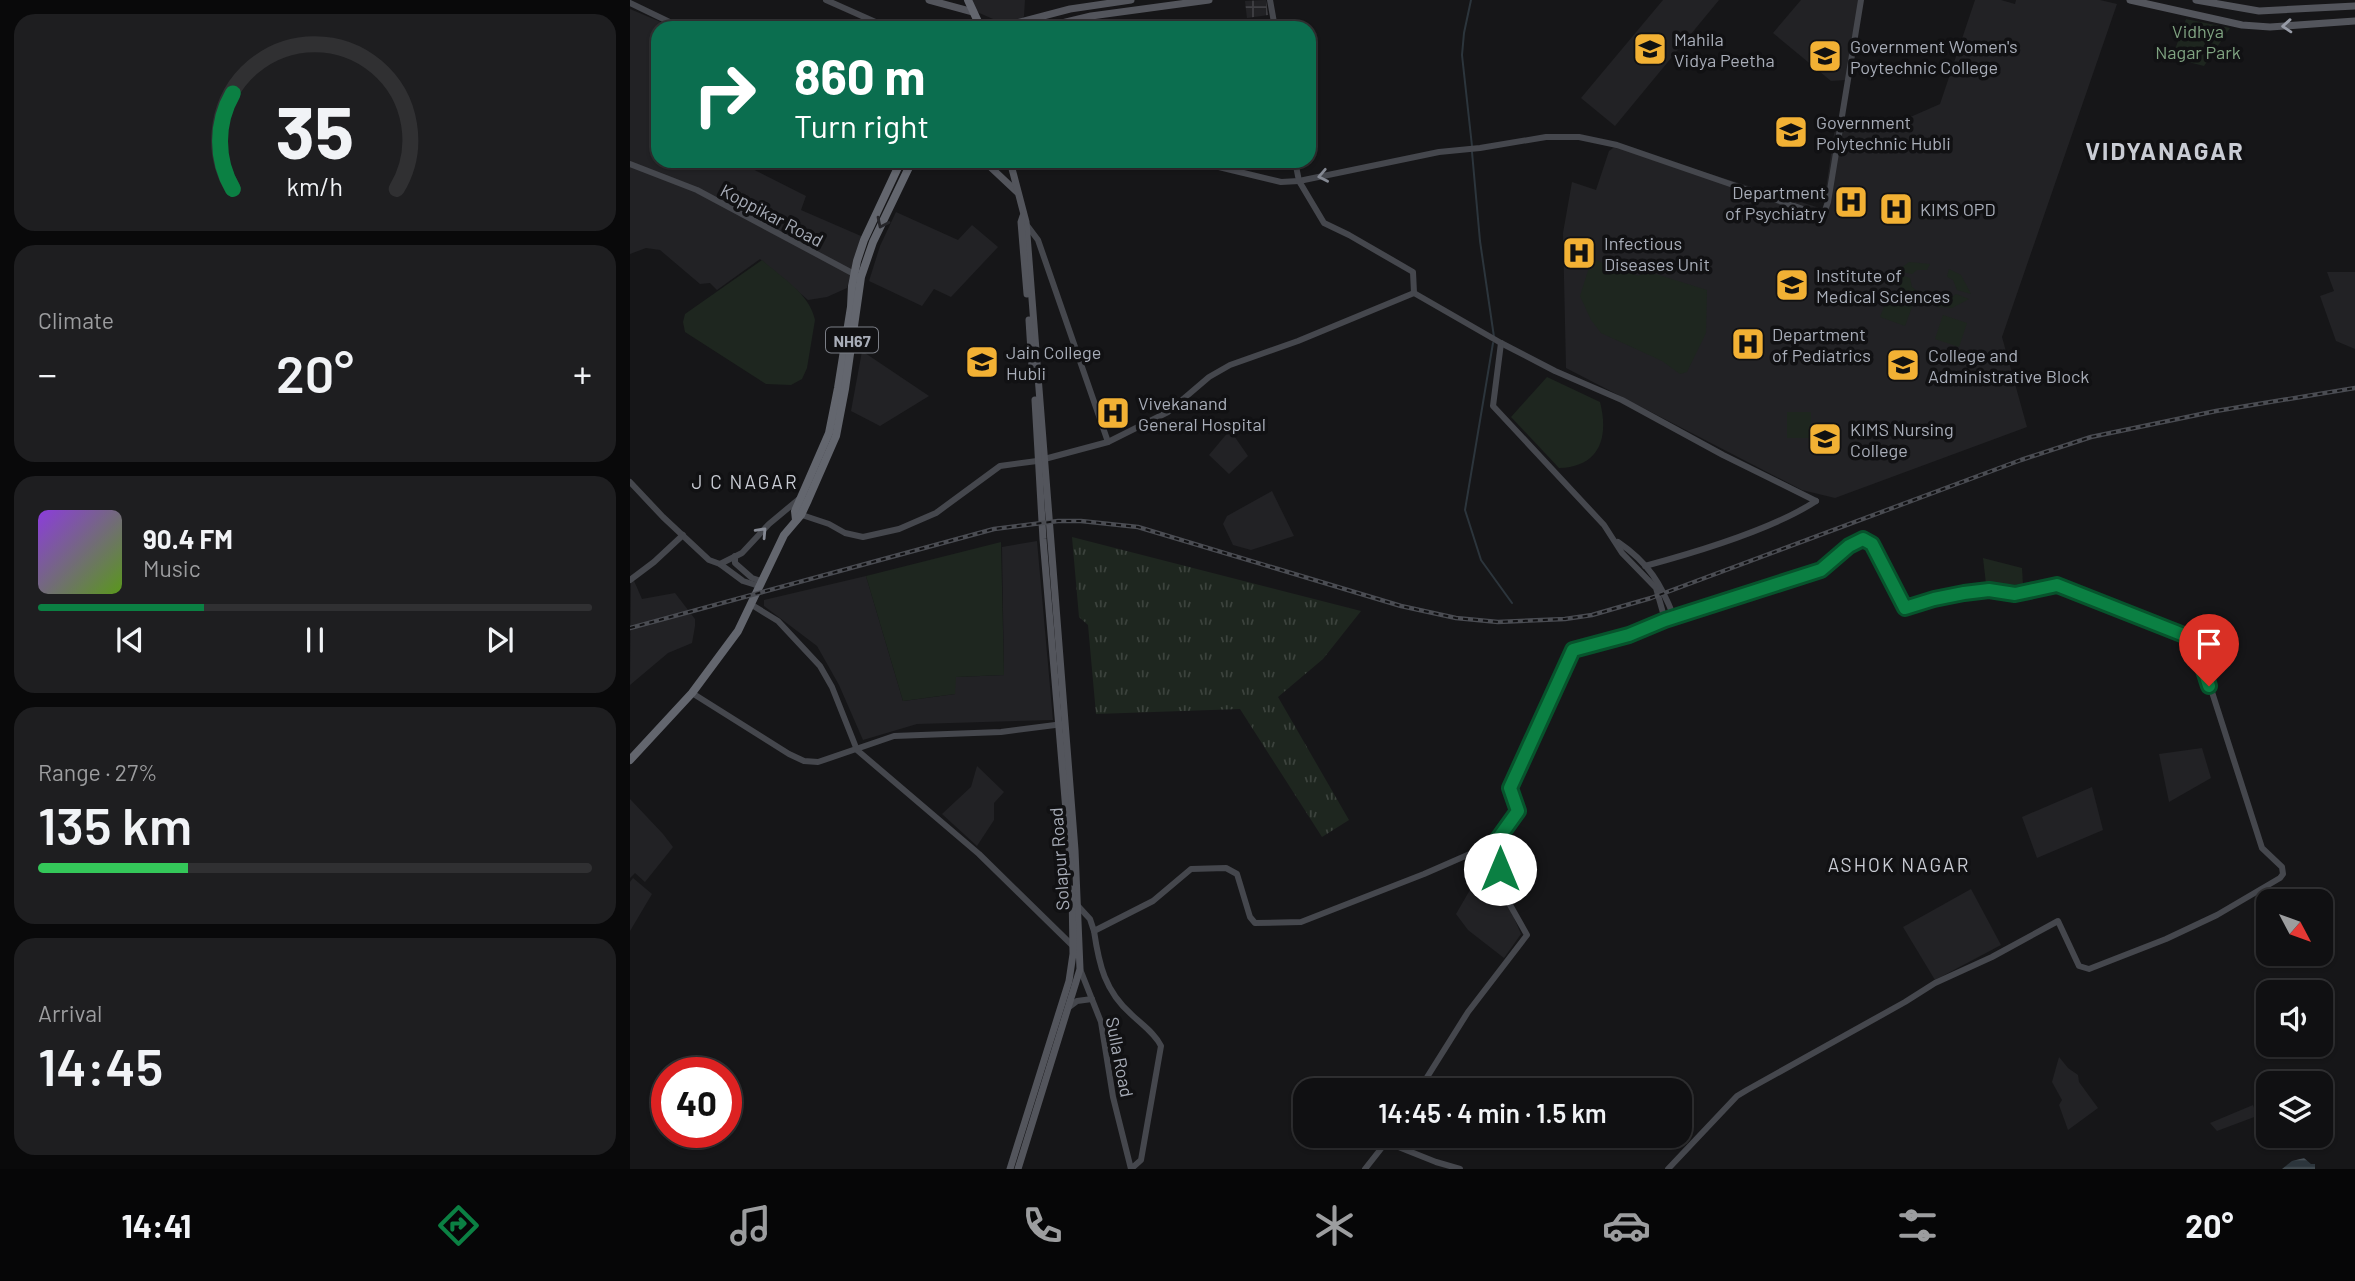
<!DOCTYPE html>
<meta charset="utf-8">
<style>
body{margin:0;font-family:Barlow,sans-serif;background:#1e1e20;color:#f1f3f6;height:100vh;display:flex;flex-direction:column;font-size:26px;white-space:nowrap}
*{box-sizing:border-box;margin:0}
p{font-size:23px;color:#9c9d9f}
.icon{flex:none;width:38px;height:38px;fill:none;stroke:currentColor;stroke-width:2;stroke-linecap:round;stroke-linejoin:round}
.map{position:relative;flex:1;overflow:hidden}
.drawer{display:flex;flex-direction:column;gap:14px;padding:14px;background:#09090a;width:630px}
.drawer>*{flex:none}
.banner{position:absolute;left:21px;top:21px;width:665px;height:147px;border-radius:21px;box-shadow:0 2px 5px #0004,0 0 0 2px #303032;background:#0b6e4f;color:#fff;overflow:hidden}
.needle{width:46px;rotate:131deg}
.fabs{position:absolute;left:1626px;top:889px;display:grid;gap:14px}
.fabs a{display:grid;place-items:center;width:77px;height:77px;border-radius:14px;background:#101012;box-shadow:0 2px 5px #0004,0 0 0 2px #303032;font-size:35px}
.speed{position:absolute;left:21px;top:1057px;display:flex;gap:14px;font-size:35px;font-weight:700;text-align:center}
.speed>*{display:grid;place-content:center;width:91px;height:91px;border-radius:50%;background:#101012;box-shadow:0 2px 5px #0004,0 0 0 2px #303032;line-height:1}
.speed .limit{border:10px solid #d22;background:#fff;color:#111}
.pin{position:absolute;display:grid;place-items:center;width:60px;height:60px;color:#fff;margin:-72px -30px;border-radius:50% 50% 50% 0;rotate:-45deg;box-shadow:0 0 7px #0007}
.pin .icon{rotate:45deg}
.me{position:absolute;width:77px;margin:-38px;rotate:0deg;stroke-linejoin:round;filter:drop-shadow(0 0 5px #0008)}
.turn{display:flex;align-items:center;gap:24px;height:147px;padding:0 28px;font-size:32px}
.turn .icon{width:91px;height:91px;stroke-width:2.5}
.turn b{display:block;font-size:49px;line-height:60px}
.big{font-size:52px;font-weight:600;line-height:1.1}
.drawer .tile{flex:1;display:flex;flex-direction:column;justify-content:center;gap:10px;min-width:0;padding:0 24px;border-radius:21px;background:#1e1e20}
.drawer .dial{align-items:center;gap:0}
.dial svg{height:182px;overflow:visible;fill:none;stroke:#303032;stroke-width:7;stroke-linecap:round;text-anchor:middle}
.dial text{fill:#f1f3f6;stroke:none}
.song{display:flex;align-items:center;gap:21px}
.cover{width:84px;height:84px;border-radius:10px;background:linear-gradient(135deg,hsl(270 70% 55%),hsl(90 70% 35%))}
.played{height:7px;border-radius:4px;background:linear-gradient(90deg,#0b8043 30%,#303032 30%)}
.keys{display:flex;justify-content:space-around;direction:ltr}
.heat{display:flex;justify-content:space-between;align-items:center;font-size:38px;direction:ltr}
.charge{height:10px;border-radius:5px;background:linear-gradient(90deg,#34c759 27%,#303032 0)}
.trip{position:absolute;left:663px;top:1078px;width:399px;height:70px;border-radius:21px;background:#101012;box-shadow:0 2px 5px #0004,0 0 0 2px #303032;font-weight:600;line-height:70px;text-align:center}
.tabs{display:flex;height:112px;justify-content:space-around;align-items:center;background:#060607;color:#9c9d9f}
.tabs .icon{width:49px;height:49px}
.tabs .on{color:#0b8043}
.tabs b{font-size:32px;color:#f1f3f6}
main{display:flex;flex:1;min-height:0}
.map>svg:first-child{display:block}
</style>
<main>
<section class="drawer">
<div class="tile dial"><svg viewBox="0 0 100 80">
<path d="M14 69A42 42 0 1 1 86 69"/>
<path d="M14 69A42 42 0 0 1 14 27" stroke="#0b8043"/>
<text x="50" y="56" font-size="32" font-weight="700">35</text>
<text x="50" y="72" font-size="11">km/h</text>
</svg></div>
<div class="tile"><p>Climate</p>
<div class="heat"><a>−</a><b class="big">20°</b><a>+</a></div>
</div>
<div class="tile">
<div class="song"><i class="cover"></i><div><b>90.4 FM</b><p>Music</p></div></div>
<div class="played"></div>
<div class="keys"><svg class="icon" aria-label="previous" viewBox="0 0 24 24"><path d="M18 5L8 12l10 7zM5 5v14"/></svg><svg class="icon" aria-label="pause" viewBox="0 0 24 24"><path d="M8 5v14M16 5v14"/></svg><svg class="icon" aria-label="next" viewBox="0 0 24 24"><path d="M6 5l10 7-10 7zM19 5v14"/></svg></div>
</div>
<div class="tile"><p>Range · 27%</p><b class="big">135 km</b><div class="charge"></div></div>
<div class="tile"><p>Arrival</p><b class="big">14:45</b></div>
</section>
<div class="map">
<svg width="1725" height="1169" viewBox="0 0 1725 1169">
<defs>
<pattern id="industrial-grid" width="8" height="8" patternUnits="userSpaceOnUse" patternTransform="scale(1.75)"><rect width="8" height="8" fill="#222225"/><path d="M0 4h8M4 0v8" fill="none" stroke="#3f3f43"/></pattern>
<pattern id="grass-tufts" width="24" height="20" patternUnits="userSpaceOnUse" patternTransform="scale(1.75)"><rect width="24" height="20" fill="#1e261f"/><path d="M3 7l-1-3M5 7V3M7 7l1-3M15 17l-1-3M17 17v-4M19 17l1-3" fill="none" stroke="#3c433d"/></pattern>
<pattern id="water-rules" width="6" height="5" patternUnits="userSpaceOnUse" patternTransform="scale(1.75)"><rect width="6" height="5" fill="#2c353c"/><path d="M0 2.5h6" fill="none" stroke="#485056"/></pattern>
</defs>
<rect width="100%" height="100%" fill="#161618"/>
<!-- built -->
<g fill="#222225">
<path d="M339,0H395L394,16L391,21L363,19L347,12Z"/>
<path d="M1033,0H1089L985,126L951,98Z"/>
<path d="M1171,0H1229L1216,80L1201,81L1143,33Z"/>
<path d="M1345,0H1371L1385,4L1386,0H1470L1487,4L1372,337L1397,427L1205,498L1172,490L936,368L933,233L942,182L966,190L979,151L987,145L1193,209L1205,127L1253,129L1310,104Z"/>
<path d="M0,9L45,28H28V161H107L176,196L171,210L231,236L217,288L197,297L178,300L130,259L87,290L80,283L70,284L30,250L16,248L0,254Z"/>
<path d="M266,212L328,240L342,225L368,247L321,297L304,289L292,306L239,281L250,246Z"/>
<path d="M1697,272H1725V349L1706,341L1690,296L1704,291Z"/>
<path d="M232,351L299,396L250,426L221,411Z"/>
<path d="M485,398L493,423L481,428L473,402Z"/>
<path d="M600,430L618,456L599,474L579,455Z"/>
<path d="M642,491L664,536L621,550L603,545L593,524L597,516Z"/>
<path d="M407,541L423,720L287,724L233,740L209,685L187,646L134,606V600L236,576L273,701L325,694V677L374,675L372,547Z"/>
<path d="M1,574L12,599L45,593L65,619V626L62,643L38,653L0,685Z"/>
<path d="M1572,748L1581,778L1539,802L1529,754Z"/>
<path d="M347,766L374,792L364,803V820L347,846L312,814L341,787Z"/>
<path d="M1462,787L1473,830L1407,858L1392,817Z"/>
<path d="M0,799L33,834L43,847L15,882L5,873L0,878Z"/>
<path d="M862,852L878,904L891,934L874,958L838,930L826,914Z"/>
<path d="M3,878L22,894L0,931V882Z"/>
<path d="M1341,889L1371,945L1305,980L1273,927Z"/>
<path d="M1429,1057L1438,1068L1448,1075L1449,1082L1468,1108L1438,1130L1429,1105L1432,1100L1422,1082Z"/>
<path d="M1623,1105L1627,1116L1587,1131L1580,1123Z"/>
</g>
<!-- industrial -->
<path fill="url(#industrial-grid)" d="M636,0L638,15L617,18L615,1Z"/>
<!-- grass -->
<path fill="url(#grass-tufts)" d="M442,537L731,611L693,659L648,697L719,820L692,837L610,709L466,714L458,625L449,617Z"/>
<!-- green -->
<g fill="#1e261f">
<path d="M1556,19L1600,28L1574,66L1542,58Z"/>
<path d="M962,258L991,272L994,269L1008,276L1016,271L1077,290L1076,333L1057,372L1050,374L1032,361L971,333L961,320L950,296Z"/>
<path d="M132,260C151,277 180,294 185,320L177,368L172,379L161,385L136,384L55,332L53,322L55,314Z"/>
<path d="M1279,262L1300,264L1297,270H1287L1282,274L1267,271Z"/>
<path d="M1319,269L1331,275L1341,294L1327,290L1323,280L1317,277Z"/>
<path d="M1265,273L1280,278L1282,287L1287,291L1285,300L1272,292Z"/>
<path d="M1259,294L1283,304L1275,326L1250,317Z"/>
<path d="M1326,294L1339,299L1322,308L1307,307L1310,299H1319Z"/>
<path d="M1313,315L1337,323L1329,347L1305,339Z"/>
<path d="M917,377L970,402C979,437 970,467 929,468L881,417Z"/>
<rect x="1157" y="412" width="24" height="26"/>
<path d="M371,542L374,675L326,677L325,694L273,701L236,576Z"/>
<path d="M1353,558L1392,568L1393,585L1356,584Z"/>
</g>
<!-- water -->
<path fill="url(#water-rules)" d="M1674,1158L1681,1164H1685V1169H1652L1662,1161Z"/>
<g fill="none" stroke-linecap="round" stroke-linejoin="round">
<!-- stream -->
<g stroke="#2c353c" stroke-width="2">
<path d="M841,0L834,33L832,55L842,146"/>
<path d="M842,152L850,241L864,337"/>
<path d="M863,343L835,510L851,560L882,603"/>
</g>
<!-- secondary -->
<g stroke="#45474d" stroke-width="6">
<path d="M196,0L259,28"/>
<path d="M640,0L645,28"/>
<path d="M0,3L52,28"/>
<path d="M564,161L651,182L669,181L809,152L850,148L916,137H949L987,145L1193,216L1198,202L1231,0"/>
<path d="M665,161L669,181L694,223L719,235L783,272L784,293"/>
<path d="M0,164L67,190L226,275"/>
<path d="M396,224L408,240L478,442"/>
<path d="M784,293L871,343L925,371L992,400L1093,455L1186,501"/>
<path d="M871,343L863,406L974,525L992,553L1026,588L1035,620"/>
<path d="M0,482L33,517L79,560L90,564L113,581L129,586"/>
<path d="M169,514L199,524L215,533L233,537L269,529L306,513L370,466L407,461L478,442L538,412L579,377L600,365L668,341L784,293"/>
<path d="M988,542C1019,563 1031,584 1044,617"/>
<path d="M105,556V563L122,578L131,581"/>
<path d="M90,564L112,553L139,524L169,499"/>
<path d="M1015,566C1067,552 1142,530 1186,501"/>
<path d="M0,580L24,562L53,535"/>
<path d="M122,605L148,621L190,666L202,687L227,750L349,854L445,948"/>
<path d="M62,693L159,754L174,761L188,762L264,736L371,732L433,724"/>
<path d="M448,906L460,919L464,931L523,901L561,869L596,868L607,874L620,917L625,923L671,922L794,874L865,843L888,811L880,788L942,650L999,635L1035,620L1191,570L1219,546L1233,539L1242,544L1275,608L1304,599L1334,593L1359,590L1385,594L1427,585L1565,639L1632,848L1652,867L1653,874L1650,878L1587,915L1536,939L1459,969L1449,966L1428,921L1362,957L1305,983L1275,1002L1117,1090L1107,1096L1038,1169"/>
<path d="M450,969L471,1022L483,1097L501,1169L511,1160L531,1046C525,1033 511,1024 501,1014C475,991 469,965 464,931"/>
<path d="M439,1007L447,1001L462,999"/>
<path d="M789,1090L838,1012L897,935L875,896L865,843"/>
<path d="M756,1142L806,1162L830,1169"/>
<path d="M735,1169L761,1136"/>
</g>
<!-- primary -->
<g stroke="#53555c" stroke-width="7">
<path d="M299,0L343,12"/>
<path d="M1500,0L1612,25L1640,27L1725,21"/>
<path d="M1566,0L1629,11L1725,6"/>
<path d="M367,28L440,9L501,0"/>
<path d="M411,28L461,16L579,0"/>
<path d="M354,161L387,192"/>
<path d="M380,161L396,222L445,850L450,969L388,1169"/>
<path d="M393,216L391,222L397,294"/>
<path d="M399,320L402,367"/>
<path d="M405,400L413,539L441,870"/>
<path d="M380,1169L439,981L443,954L442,889"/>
</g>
<!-- highway -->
<g stroke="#63666e" stroke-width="8">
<path d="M338,0L350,26"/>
<path d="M166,520L165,511L199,433L208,388L221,307L222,286L227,261L234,240L271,161"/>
<path d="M0,760L62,693L108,631L154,535L171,515L178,500L206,436L215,389L231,277L243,242L282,161"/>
</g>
<defs>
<path id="rail" d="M0,628L364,529L428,521H451L508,527L771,606L826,618L868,622L935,619L962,615L1021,598L1391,460L1461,437L1586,411L1725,388"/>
</defs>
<!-- rail casing -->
<use href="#rail" stroke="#4a4c52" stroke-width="4.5"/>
<!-- rail -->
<use href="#rail" stroke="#111113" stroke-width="2" stroke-dasharray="5" stroke-linecap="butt"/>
</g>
<!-- one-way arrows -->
<defs><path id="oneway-chevron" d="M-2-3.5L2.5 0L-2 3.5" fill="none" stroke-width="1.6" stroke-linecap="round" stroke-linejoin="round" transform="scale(1.75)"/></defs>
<use stroke="#979ba6" href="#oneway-chevron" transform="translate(1657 26) rotate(176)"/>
<g stroke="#858993">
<use href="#oneway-chevron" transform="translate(693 176) rotate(169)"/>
<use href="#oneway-chevron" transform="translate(132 532) rotate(-47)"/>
</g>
<use stroke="#26262a" href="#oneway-chevron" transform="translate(252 223) rotate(116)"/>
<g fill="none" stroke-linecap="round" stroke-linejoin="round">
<defs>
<path id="route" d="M870,869L865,843L888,811L880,788L943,650L999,635L1035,620L1191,570L1219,546L1233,539L1242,544L1275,608L1304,599L1334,593L1359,590L1385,594L1427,585L1564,639L1579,686"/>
</defs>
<!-- route casing -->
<use href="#route" stroke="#07532c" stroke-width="18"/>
<!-- route -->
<use href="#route" stroke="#0b8043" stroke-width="12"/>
</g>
<!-- icons -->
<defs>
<symbol id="university-square" viewBox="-11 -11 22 22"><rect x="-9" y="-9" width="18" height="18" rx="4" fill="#f2b134" stroke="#111113"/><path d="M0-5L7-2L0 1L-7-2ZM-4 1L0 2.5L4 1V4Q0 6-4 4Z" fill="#111"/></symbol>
<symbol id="hospital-square" viewBox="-11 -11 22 22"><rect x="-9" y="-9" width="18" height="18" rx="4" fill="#f2b134" stroke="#111113"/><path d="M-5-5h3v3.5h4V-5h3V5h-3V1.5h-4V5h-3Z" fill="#111"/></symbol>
</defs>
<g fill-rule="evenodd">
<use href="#university-square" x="1001" y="30" width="38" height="38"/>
<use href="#university-square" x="1176" y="37" width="38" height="38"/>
<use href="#university-square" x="1142" y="113" width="38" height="38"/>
<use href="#hospital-square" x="1202" y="183" width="38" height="38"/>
<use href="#hospital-square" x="1247" y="190" width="38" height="38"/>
<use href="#hospital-square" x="930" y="234" width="38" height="38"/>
<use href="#university-square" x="1143" y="266" width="38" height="38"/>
<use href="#hospital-square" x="1099" y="325" width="38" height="38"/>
<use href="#university-square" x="333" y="343" width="38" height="38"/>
<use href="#university-square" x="1254" y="346" width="38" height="38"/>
<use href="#hospital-square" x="464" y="394" width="38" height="38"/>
<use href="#university-square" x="1176" y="420" width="38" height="38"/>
</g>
<g text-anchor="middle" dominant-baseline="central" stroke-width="7" stroke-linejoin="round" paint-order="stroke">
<!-- shield labels -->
<rect fill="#111113" stroke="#7b7e86" stroke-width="2" x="196" y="327.5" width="52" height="25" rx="5"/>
<g font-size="16" font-weight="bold" fill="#a8adb8">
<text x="222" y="340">NH67</text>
</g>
<!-- park labels -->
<g font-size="18" fill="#7fa381" stroke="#111113">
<text x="1568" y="31">Vidhya<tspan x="1568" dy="21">Nagar Park</tspan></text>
</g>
<!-- poi labels -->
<g font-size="18" fill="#a8adb8" stroke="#111113" text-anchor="start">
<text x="1044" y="39">Mahila<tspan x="1044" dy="21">Vidya Peetha</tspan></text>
<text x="1220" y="46">Government Women's<tspan x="1220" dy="21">Poytechnic College</tspan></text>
<text x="1186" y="122">Government<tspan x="1186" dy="21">Polytechnic Hubli</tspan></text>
<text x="1196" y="192" text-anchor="end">Department<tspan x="1196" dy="21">of Psychiatry</tspan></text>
<text x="1290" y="209">KIMS OPD</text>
<text x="974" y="243">Infectious<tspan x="974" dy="21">Diseases Unit</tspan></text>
<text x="1186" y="275">Institute of<tspan x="1186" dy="21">Medical Sciences</tspan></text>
<text x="1142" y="334">Department<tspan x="1142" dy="21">of Pediatrics</tspan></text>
<text x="376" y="352">Jain College<tspan x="376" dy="21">Hubli</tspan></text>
<text x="1298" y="355">College and<tspan x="1298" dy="21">Administrative Block</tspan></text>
<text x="508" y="403">Vivekanand<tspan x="508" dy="21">General Hospital</tspan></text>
<text x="1220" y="429">KIMS Nursing<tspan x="1220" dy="21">College</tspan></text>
</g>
<!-- street labels -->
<g font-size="18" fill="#a8adb8" stroke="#111113">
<text transform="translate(142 215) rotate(28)">Koppikar Road</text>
<text transform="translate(429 859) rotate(-94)">Solapur Road</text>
<text transform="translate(490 1057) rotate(79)">Sulla Road</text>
</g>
<!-- neighbourhood labels -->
<g font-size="19" letter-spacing="2" fill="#c9ccd4" stroke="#111113">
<text x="115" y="481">J C NAGAR</text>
<text x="1269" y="864">ASHOK NAGAR</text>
</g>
<!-- district labels -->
<g font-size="24" font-weight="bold" letter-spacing="2" fill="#c9ccd4" stroke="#111113">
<text x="1535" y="150">VIDYANAGAR</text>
</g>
</g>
</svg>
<div class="fabs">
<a><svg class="needle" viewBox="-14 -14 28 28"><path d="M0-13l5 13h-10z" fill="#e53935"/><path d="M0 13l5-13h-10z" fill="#9c9d9f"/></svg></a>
<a><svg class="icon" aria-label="sound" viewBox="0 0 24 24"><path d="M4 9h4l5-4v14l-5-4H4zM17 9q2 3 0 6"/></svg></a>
<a><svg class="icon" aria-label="layers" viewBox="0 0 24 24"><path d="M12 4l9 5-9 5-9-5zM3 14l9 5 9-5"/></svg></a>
</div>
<div class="speed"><div class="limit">40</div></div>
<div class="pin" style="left:1579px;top:686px;background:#d93025"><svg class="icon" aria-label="arrive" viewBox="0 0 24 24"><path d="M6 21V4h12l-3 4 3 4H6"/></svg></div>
<svg class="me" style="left:870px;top:869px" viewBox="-20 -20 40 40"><circle r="19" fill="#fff"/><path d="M0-13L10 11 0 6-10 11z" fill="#0b8043"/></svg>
<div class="trip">14:45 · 4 min · 1.5 km</div>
<div class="banner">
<div class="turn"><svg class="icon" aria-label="right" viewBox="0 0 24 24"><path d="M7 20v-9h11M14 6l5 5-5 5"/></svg><div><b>860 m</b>Turn right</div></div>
</div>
</div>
</main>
<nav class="tabs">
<b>14:41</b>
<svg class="icon on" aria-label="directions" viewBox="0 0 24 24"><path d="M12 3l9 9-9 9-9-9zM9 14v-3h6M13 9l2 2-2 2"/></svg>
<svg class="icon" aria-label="music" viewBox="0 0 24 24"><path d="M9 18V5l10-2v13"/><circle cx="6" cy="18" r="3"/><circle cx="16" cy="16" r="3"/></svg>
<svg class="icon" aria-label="phone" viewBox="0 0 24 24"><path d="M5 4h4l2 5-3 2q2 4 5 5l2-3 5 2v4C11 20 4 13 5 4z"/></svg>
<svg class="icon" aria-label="climate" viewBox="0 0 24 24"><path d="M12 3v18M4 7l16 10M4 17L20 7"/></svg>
<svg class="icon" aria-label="car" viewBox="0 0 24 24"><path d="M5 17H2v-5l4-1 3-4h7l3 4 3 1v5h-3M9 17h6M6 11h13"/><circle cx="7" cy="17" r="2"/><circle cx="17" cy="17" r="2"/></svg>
<svg class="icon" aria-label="filters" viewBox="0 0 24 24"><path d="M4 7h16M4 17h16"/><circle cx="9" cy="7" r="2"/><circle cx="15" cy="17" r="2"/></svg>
<b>20°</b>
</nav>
